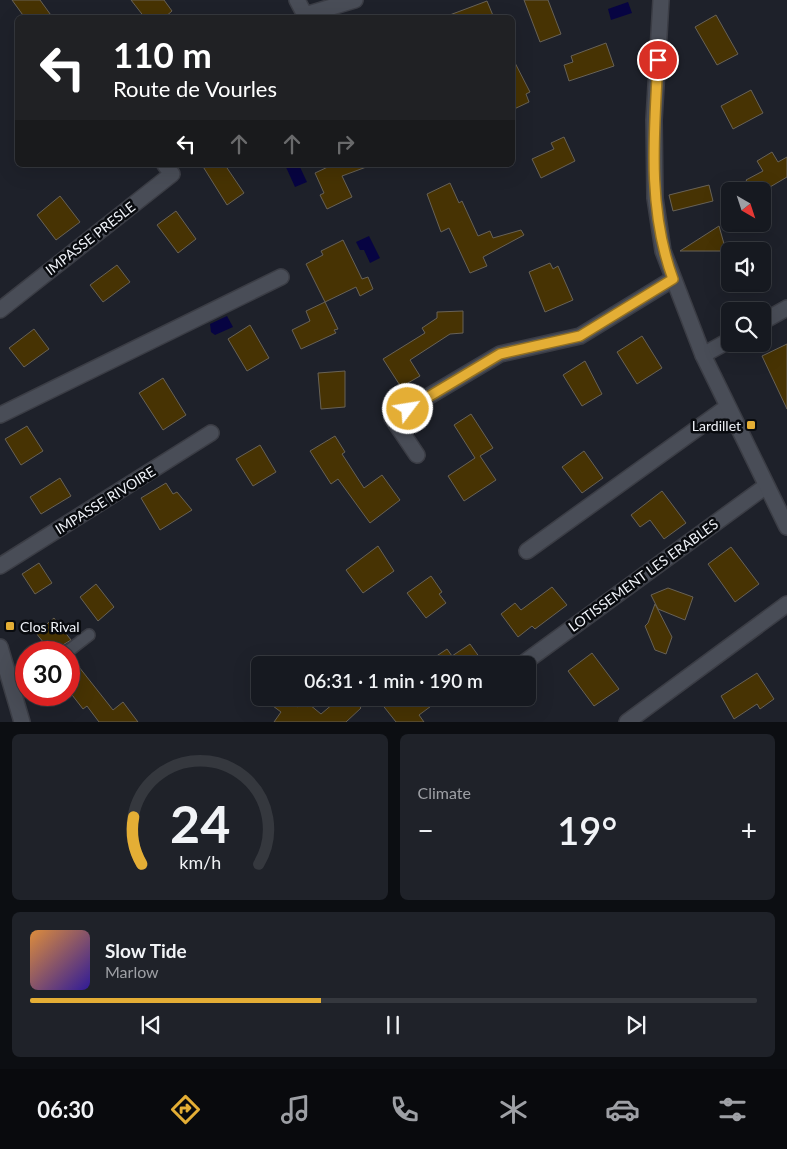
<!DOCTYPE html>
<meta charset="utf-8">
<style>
body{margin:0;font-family:Lato,sans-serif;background:#1f2229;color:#f1f3f6;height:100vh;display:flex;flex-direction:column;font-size:19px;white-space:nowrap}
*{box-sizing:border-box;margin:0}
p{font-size:16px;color:#9ea0a5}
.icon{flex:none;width:28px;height:28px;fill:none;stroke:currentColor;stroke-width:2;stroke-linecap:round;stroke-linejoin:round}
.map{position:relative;height:722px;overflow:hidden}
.drawer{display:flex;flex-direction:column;gap:12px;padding:12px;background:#0c0e12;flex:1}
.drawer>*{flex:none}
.hud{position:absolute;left:15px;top:15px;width:500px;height:152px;border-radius:8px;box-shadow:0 5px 20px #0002,0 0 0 1px #35383e;background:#202124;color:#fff;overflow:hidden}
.needle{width:32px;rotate:141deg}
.tools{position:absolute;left:721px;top:182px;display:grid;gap:10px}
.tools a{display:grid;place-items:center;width:50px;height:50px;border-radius:8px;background:#161920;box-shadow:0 5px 20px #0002,0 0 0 1px #35383e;font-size:25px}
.speed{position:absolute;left:15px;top:641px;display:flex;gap:10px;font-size:25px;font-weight:700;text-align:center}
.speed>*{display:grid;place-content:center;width:65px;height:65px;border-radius:50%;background:#161920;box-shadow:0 5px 20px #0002,0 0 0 1px #35383e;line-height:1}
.speed .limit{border:8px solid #d22;background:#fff;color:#111}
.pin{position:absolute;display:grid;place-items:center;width:42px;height:42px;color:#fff;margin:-21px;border:2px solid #fff;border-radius:50%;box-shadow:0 1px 5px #0007}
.me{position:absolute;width:55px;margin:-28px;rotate:59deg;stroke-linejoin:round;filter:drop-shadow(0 0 4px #0008)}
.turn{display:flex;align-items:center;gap:18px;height:105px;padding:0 15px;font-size:22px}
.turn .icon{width:65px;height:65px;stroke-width:2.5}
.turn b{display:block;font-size:35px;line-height:42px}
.lanes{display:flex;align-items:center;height:48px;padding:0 15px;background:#0003;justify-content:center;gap:25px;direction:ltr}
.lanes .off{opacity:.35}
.big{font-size:38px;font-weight:600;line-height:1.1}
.drawer .tile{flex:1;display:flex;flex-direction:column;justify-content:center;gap:8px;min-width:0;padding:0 18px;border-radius:8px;background:#1f2229}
.drawer .dial{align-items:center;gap:0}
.dial svg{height:130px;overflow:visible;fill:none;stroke:#35383e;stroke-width:7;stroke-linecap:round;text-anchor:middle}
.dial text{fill:#f1f3f6;stroke:none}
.song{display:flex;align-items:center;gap:15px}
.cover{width:60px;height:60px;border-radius:8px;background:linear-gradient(135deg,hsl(30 70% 55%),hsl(250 70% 35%))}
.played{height:5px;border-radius:2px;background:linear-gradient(90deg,#e4ae35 40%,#35383e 40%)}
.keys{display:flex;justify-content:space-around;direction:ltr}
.heat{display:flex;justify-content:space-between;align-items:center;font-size:28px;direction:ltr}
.drawer .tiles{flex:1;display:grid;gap:12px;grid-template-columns:1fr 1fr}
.tile:last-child{grid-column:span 2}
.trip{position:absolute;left:251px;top:656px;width:285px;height:50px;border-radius:8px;background:#161920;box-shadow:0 5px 20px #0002,0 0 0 1px #35383e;font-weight:600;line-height:50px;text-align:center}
.tabs{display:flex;height:80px;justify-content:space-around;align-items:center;background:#090a0d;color:#9ea0a5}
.tabs .icon{width:35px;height:35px}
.tabs .selected{color:#e4ae35}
.tabs b{font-size:22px;color:#f1f3f6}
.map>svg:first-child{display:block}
</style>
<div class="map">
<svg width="787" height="722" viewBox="0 0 787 722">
<rect width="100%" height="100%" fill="#1e212a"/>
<!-- water -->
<g fill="#070442">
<path d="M628,2L632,13L611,20L608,9Z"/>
<path d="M285,165H299L307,182L295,187Z"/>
<path d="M369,236L380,258L370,263L364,250H360L356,242Z"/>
<path d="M227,316L233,327L215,335L211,332L210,324Z"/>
</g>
<!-- building -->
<g fill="#473303" stroke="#686257">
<path d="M12,0H40L53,18H25Z"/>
<path d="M131,0H164L172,11L164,18H145Z"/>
<path d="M524,0H548L561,34L540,42Z"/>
<path d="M487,1L494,18H447V16Z"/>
<path d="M716,15L738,54L717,65L695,27Z"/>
<path d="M606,43L614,66L569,81L564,65L573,62L571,56Z"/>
<path d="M512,57L530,92L526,94L529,102L512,110Z"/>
<path d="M751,90L763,113L733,129L721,106Z"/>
<path d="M564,137L575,161L541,178L532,159L554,149L551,143Z"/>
<path d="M772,152L778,162L787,157V177L770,187L753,191L746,180L763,171L757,161Z"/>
<path d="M202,165H225L244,193L227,205Z"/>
<path d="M332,165L369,166L342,176L352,197L327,209L320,195L324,193L315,173Z"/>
<path d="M450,183L459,203L462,201L478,236L490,231L493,238L521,230L524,235L483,257L487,266L470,273L449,228L441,232L427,194Z"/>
<path d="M709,185L713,201L673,211L669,195Z"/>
<path d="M60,196L80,222L56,240L37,215Z"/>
<path d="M176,211L196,239L178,253L157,225Z"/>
<path d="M719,226L726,251H680Z"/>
<path d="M343,240L362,279L368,277L373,289L360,296L356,287L325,302L306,264L323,255L321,251Z"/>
<path d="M550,263L553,269L558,266L573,300L545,312L529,272Z"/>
<path d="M117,265L130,282L103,302L90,285Z"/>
<path d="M325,302L338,329L334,330L336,333L301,349L292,330L310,321L306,311Z"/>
<path d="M463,311V333L450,334L410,360L420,376L401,387L383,359L425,333L422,328L437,318V312Z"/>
<path d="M250,325L269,358L247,371L228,339Z"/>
<path d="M34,329L49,349L24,367L9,348Z"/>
<path d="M642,336L662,368L637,384L617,352Z"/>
<path d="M787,344V409L762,356Z"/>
<path d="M585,361L602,394L582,406L563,375Z"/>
<path d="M345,371V407L321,409L318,373Z"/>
<path d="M163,378L186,415L163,430L139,393Z"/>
<path d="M471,414L493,448L480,456L496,480L464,501L448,476L475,458L454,425Z"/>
<path d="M27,426L43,451L21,465L5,439Z"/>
<path d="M335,436L345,452L342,454L364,488L382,475L400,500L370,523L338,479L331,484L310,451Z"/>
<path d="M260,445L276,472L253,486L236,459Z"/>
<path d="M584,451L603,478L582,493L562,467Z"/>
<path d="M60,478L71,496L41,514L30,497Z"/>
<path d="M166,483L173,494L177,492L192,510L160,530L141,498Z"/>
<path d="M662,491L686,523L664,539L650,520L640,527L631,515Z"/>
<path d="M378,546L394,571L363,593L346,570Z"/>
<path d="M731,547L759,584L735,602L708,564Z"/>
<path d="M39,563L52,583L35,594L22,574Z"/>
<path d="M431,576L442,592L439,594L446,603L426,618L407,593Z"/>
<path d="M96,584L114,607L98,621L80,597Z"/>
<path d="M552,587L567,605L535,629L532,626L518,637L501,614L515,603L521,610Z"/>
<path d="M668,588L693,597L685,620L658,609L651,595Z"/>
<path d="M655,604L672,637L666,654L655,650L645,626L648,623Z"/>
<path d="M54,618L71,640L51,652L36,633Z"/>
<path d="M470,644L485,665H423L447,649L452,656Z"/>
<path d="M592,653L619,689L594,706L568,671Z"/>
<path d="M79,667L113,710L123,702L138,722H99L87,706L83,709L69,691V675Z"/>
<path d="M757,673L774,699L760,709L757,704L734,719L721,696Z"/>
<path d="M280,698H286L298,707L304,700L321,714L340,698H352L361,708L346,722H274L281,712L273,706Z"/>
<path d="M377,698H442L419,715L424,722H396Z"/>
</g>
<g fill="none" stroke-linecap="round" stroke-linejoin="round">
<defs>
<g id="lane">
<path d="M67,652L89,635"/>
<path d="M13,694L26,684"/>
</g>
<g id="street">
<path d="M297,0L305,15L355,0"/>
<path d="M0,310L172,174L165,165"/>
<path d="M762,322L787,308"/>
<path d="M703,355L730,340"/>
<path d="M0,415L281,277"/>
<path d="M417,455L392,418L500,354L580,336L673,279"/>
<path d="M527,551L727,407"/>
<path d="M0,566L211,433"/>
<path d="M521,665L766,486"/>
<path d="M627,722L787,604"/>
</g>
<g id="secondary">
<path d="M661,0L654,120L655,198L663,251L703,355L787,527"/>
<path d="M0,647L22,722"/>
</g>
</defs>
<!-- lane casing -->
<use href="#lane" stroke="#3b3d45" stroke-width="14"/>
<!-- street casing -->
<use href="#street" stroke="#3b3d45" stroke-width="18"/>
<!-- secondary casing -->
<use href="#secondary" stroke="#3b3d45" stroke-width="18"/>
<!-- lane -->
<use href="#lane" stroke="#494d57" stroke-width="11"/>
<!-- street -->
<use href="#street" stroke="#494d57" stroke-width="15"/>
<!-- secondary -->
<use href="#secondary" stroke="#494d57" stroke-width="15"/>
</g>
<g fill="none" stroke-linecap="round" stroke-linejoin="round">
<defs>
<path id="route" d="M408,409L500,354L580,336L673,279C647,209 654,133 658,60"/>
</defs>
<!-- route casing -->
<use href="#route" stroke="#947122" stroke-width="12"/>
<!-- route -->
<use href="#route" stroke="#e4ae35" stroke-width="9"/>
</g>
<!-- markers -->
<g fill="#e4ae35" stroke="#090b0f" stroke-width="2">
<rect x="746" y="420" width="10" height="10" rx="2.5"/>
<rect x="5" y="621" width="10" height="10" rx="2.5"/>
</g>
<g text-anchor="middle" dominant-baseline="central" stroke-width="5" stroke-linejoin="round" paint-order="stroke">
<!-- street labels -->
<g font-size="14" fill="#eff2f8" stroke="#090b0f">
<text transform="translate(90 238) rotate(-38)">IMPASSE PRESLE</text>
<text transform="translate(105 500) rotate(-32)">IMPASSE RIVOIRE</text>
<text transform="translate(643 575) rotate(-36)">LOTISSEMENT LES ERABLES</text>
</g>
<!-- poi labels -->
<g font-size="14" fill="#eff2f8" stroke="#090b0f" text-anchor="end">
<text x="741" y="425">Lardillet</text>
<text x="20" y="626" text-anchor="start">Clos Rival</text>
</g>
</g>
</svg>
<div class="tools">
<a><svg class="needle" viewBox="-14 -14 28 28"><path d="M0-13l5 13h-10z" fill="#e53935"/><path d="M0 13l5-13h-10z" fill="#9ea0a5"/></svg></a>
<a><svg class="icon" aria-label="sound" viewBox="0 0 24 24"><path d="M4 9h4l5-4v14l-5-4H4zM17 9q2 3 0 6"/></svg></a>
<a><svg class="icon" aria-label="search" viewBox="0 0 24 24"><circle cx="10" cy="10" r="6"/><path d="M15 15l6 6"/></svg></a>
</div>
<div class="speed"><div class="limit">30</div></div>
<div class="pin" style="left:658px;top:60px;background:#d93025"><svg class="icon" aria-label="arrive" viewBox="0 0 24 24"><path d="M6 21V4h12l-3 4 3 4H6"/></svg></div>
<svg class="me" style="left:408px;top:409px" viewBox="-20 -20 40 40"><circle r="17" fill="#e4ae35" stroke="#fff" stroke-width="3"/><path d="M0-11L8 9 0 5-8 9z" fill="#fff"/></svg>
<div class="trip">06:31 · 1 min · 190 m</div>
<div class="hud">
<div class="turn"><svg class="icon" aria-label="left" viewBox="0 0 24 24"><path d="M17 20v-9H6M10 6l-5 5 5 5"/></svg><div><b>110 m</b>Route de Vourles</div></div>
<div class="lanes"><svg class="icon" aria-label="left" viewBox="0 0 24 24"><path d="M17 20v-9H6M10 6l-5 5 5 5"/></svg><svg class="icon off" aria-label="ahead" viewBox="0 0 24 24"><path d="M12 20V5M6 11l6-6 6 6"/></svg><svg class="icon off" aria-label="ahead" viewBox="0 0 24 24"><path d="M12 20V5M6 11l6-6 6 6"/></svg><svg class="icon off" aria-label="right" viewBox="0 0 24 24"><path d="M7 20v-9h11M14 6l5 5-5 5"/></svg></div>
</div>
</div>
<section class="drawer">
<div class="tiles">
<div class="tile dial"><svg viewBox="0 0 100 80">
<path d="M14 69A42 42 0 1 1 86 69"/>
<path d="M14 69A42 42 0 0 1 9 40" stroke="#e4ae35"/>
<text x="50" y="56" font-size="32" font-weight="700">24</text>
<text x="50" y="72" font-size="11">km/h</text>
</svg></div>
<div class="tile"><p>Climate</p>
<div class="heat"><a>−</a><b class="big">19°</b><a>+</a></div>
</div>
<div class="tile">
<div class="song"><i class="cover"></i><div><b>Slow Tide</b><p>Marlow</p></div></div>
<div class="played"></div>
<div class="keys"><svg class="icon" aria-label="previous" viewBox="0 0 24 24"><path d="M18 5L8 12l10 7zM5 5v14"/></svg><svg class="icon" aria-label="pause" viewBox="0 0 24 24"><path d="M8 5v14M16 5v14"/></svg><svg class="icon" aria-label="next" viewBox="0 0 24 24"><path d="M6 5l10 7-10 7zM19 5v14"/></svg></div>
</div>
</div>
</section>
<nav class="tabs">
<b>06:30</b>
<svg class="icon selected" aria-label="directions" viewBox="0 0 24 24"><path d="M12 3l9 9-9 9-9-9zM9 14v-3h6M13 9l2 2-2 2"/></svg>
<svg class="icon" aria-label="music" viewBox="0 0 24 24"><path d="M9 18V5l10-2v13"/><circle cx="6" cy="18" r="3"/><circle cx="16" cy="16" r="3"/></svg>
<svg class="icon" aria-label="phone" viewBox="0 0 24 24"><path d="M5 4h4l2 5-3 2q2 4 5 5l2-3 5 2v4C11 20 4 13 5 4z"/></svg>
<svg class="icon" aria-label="climate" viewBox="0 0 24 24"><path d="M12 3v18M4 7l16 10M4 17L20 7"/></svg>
<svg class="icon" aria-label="car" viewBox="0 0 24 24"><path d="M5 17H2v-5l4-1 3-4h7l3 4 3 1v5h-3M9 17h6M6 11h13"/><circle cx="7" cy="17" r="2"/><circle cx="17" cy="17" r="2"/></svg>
<svg class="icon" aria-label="filters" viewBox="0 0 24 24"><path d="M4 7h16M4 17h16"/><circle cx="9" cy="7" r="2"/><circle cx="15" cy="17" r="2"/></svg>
</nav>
